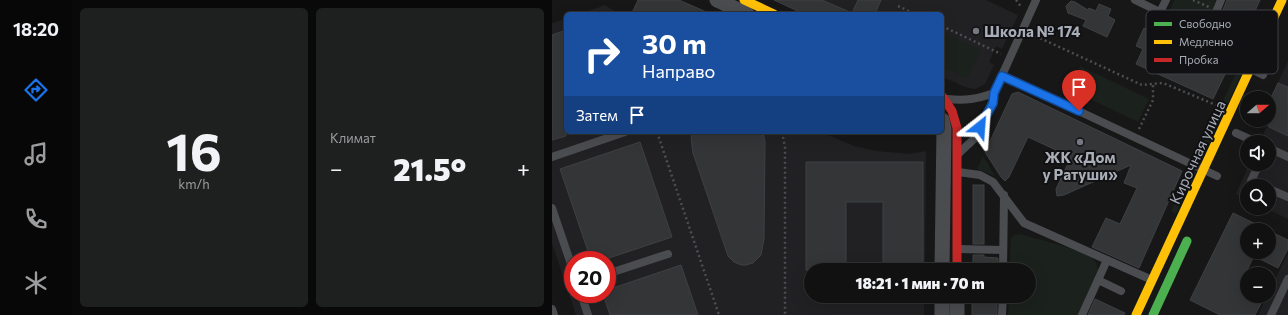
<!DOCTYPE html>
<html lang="ru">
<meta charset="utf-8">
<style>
body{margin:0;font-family:Commissioner,sans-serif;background:#1e1f1f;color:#f1f3f6;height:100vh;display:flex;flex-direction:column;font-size:15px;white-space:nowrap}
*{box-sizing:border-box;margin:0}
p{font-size:13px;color:#9c9d9f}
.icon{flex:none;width:22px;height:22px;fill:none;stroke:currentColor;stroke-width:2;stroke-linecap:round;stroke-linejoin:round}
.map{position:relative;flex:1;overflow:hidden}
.sheet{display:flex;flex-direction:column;gap:8px;padding:8px;background:#090909;width:480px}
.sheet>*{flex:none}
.guide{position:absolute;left:12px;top:12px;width:380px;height:122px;border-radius:6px;box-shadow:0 4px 16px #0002,0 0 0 1px #303131;background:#1a4fa0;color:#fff;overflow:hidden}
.needle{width:26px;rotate:70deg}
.buttons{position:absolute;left:688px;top:91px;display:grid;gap:8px}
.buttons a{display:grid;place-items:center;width:36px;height:36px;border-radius:50%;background:#111;box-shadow:0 4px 16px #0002,0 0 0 1px #303131;font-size:20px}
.speed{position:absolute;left:12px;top:251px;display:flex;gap:8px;font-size:20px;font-weight:700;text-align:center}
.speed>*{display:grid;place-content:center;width:52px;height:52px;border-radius:50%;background:#111;box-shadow:0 4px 16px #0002,0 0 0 1px #303131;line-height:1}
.speed .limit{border:6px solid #d22;background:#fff;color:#111}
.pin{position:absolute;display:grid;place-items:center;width:34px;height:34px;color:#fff;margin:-41px -17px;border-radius:50% 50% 50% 0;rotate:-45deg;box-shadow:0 0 4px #0007}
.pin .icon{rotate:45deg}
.me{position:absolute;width:44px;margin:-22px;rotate:28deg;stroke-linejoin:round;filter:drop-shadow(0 0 3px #0008)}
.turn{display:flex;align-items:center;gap:14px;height:84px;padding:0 12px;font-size:18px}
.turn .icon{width:52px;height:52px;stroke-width:2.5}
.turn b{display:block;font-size:28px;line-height:34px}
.then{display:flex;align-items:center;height:38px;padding:0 12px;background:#0003;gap:8px;font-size:15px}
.big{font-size:30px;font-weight:800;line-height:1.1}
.sheet .card{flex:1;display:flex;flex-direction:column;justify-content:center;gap:6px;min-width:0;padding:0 14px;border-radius:6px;background:#1e1f1f}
.sheet .dial{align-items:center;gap:0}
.dial b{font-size:52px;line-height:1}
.heat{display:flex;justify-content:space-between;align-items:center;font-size:22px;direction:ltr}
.sheet .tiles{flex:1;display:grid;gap:8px;grid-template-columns:repeat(2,1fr)}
.trip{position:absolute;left:252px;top:263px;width:232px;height:40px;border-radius:20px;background:#111;box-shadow:0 4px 16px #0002,0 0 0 1px #303131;font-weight:800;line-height:40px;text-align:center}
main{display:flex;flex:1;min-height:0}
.tab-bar{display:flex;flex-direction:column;width:72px;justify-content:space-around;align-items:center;background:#070707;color:#9c9d9f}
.tab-bar .icon{width:28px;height:28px}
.tab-bar .active{color:#1a73e8}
.tab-bar b{font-size:18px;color:#f1f3f6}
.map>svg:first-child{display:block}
</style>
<main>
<nav class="tab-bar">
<b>18:20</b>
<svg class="icon active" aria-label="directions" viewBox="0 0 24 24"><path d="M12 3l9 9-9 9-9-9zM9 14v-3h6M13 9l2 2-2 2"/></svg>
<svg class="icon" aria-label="music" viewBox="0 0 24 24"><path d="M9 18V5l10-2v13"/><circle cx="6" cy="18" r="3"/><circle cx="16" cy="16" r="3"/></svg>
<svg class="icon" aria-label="phone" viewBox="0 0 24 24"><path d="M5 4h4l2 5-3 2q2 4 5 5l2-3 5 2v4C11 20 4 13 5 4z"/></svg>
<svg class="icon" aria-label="climate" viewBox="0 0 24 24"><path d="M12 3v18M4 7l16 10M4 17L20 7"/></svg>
</nav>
<section class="sheet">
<div class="tiles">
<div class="card dial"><b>16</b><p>km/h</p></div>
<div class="card"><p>Климат</p>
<div class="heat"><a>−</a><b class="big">21.5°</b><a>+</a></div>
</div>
</div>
</section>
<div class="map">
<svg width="736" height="315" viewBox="0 0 736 315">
<rect width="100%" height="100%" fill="#171717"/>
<!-- built -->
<g fill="#212124" fill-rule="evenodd">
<path d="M234,0H434L466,15L450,49L444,46L437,62L442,65L433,84L423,89L416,88L390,77V14H252L232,5Z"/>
<path d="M53,5L67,14H28Z"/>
<path d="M14,19V132H269L302,146L325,151L358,154L374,151L373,270H259V296H372V315H24L0,243V23ZM21,260H55V294H21Z"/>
<path d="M736,61V219L713,208H717V186H695V199L684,194L697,164H717V142H708L715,126L707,122L709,120H717V102Z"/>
<path d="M736,253V315H706L715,296H717V292Z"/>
</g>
<!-- green -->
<g fill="#1b211c">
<path d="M622,0H664L650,30L647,33C637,32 622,25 615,18Z"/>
<path d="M390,32L429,51L415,79L390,67Z"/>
<path d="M528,66L597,99L586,122L517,89Z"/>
<path d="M686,69L691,71L648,162L643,160Z"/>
<path d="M431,156L443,176L425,169Z"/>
<path d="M638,170L644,172L624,214L619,212Z"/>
<path d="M468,234C487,240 526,248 541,259C545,262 545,266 546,270L526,315H456L457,296H477V270H457L459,238L463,235Z"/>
</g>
<!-- building -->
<g fill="#343537" stroke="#3f4043">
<path d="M86,0H127L159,14H86L81,11Z"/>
<path d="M222,0H270L300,13L306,0H329L323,14H252Z"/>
<path d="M675,0H708L686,48L660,36Z"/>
<path d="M519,1L523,2L536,10L537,8L544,11L547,4L559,9L556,16L563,20L555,37L531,26L534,20L516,13L514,6Z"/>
<path d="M592,28L677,66L661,99L584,64L591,49L584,46Z"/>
<path d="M14,30V136L0,140V35Z"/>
<path d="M726,83L736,87V136L717,127V102Z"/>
<path d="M466,92L630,171L587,268L540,247L554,218L568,224L585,188L572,183L579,165L512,195L505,196L504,189L519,157L476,137L457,177L453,181L449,177L433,152L460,94Z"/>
<path d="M141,132H211L213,142L212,239L209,255L201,263L194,265H189L182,262L176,256L141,153L139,138Z"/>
<path d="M88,142L120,237L51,260H39L8,169Z"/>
<path d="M254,162H371V270H331V202H294V270H254Z"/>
<rect x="421" y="185" width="11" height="59"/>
<path d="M681,213L716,230H695V252H717V231L736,240V249L726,268L702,256L690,280L695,283V296H713L703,315H668L638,300Z"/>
<path d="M421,255H432V257L446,258V270H421Z"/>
<path d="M129,265L146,315H58L51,294H55V290Z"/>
<rect x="420" y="296" width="25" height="19"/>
<path d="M543,299L573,313L572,315H536Z"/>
</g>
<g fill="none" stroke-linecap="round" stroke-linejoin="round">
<!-- path -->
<g stroke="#4d4e52" stroke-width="2.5" stroke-dasharray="2 3" stroke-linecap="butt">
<path d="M464,0L470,8"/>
<path d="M641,0L657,7"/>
<path d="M346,6L363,14"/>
<path d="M390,26L449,54"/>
<path d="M479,34L590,85L611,83L664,105"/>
<path d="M587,129L601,100V84"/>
<path d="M105,132L167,315"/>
<path d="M230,132L233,147V315"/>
</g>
<!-- lane -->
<g stroke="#4b4c50" stroke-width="8">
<path d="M583,0L608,12L615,26L711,75"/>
<path d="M608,12L614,0"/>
<path d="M650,44L669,0"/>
<path d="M450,75L665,176"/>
<path d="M396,99C413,101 425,99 442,93"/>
<path d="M684,133L704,142"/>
<path d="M717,148L736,157"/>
<path d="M407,153L422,139L441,103L442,93L484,0"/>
<path d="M0,157L73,132"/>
<path d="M707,164L699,181L711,186"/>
<path d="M406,172L428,175L441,182L472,223L600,280"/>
<path d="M717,189L736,197"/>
<path d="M0,208L21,270"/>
<path d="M406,249L451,250"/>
<path d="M451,270L452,195"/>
<path d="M55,274L116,254"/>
<path d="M546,280L555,260"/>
<path d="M29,294L36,315"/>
<path d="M0,309L2,315"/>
<path d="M450,315L451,296"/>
<path d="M530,315L546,280L569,291"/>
<path d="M719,315L736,279"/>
</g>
<!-- street -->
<g stroke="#4b4c50" stroke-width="15">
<path d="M165,0L195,14"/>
<path d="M390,120L392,129L390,270"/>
<path d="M390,315V296"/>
<path d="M405,315V296"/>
</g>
<!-- fast -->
<path stroke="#4caf50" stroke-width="9" d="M601,315L635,241"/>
<!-- slow -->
<g stroke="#ffc107" stroke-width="9">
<path d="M192,0L222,14"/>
<path d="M584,315L730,0"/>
</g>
<!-- jam -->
<path stroke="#c62828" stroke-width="9" d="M390,96L400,111L405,128V270"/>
</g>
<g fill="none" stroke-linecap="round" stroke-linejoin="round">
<defs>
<path id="route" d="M428,127L441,103L442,93L450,76L527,111"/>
</defs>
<!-- route casing -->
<use href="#route" stroke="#114b97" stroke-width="10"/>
<!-- route -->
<use href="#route" stroke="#1a73e8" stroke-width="7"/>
</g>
<!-- markers -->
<g fill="#757880" stroke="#111113" stroke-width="1.5">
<circle cx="424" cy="31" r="4"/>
<circle cx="528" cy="142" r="4"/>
</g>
<g text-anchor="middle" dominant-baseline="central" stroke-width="4" stroke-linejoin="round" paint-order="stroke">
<!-- poi labels -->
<g font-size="15" font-weight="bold" fill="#a8adb8" stroke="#111113" text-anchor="start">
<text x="432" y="31">Школа № 174</text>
<text x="528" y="157" text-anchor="middle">ЖК «Дом<tspan x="528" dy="17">у Ратуши»</tspan></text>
</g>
<!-- street labels -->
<g font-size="15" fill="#a8adb8" stroke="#111113">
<text transform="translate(645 152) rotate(-65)">Кирочная улица</text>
</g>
</g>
<!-- legend -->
<rect x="594" y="10" width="132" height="64" rx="6" fill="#111113" stroke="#3e4045" stroke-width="1"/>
<rect x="602" y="22" width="18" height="4" fill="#4caf50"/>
<rect x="602" y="40" width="18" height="4" fill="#ffc107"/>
<rect x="602" y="58" width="18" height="4" fill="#c62828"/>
<g font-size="11" fill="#a8adb8">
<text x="627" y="28">Свободно</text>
<text x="627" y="46">Медленно</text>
<text x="627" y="64">Пробка</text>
</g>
</svg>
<div class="buttons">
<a><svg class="needle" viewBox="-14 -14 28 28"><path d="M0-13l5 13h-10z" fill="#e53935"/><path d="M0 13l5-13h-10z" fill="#9c9d9f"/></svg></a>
<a><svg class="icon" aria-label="sound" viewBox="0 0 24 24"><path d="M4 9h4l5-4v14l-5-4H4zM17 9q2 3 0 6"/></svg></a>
<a><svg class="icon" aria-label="search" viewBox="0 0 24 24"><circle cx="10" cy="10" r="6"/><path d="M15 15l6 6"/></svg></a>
<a>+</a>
<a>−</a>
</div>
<div class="speed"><div class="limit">20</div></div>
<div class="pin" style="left:527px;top:111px;background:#d93025"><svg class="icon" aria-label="arrive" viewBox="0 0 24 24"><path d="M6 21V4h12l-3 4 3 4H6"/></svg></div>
<svg class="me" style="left:428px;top:127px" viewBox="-20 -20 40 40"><path d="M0-17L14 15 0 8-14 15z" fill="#1a73e8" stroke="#fff" stroke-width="4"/></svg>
<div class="trip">18:21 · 1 мин · 70 m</div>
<div class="guide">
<div class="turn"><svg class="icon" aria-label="right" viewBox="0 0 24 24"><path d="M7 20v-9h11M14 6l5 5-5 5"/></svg><div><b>30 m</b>Направо</div></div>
<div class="then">Затем<svg class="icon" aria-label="arrive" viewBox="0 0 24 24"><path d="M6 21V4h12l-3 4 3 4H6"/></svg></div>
</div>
</div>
</main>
